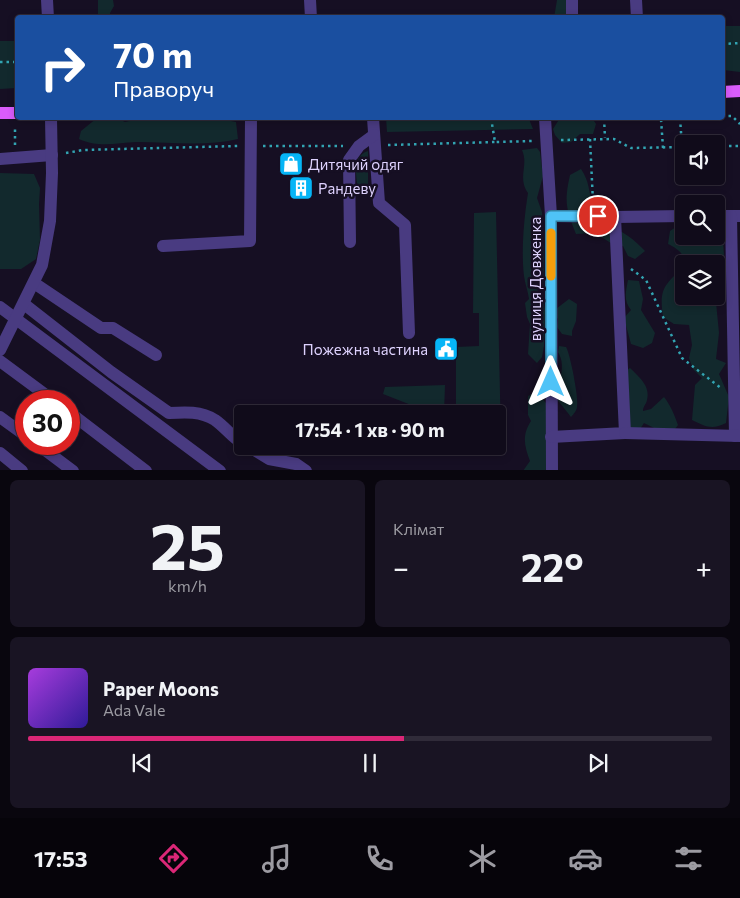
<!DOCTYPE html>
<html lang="uk">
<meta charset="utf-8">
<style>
body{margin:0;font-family:Commissioner,sans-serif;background:#191423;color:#f1f3f6;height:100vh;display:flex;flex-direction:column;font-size:19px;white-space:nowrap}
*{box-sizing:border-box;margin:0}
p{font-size:16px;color:#9c9ba2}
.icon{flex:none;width:28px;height:28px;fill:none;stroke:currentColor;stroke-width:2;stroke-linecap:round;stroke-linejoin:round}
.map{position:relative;height:470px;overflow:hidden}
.side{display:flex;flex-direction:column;gap:10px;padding:10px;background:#09060e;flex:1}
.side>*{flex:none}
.top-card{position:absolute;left:15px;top:15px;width:710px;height:105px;border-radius:5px;box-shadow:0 2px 8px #0003,0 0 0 1px #302b39;background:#1a4fa0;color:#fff;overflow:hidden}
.controls{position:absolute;left:675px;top:135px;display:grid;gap:10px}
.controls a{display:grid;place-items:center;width:50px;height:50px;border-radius:5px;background:#100b1a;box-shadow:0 2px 8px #0003,0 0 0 1px #302b39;font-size:25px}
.speed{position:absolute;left:15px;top:390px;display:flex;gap:10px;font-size:25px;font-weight:700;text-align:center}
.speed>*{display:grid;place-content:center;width:65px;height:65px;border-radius:50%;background:#100b1a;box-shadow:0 2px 8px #0003,0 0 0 1px #302b39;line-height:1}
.speed .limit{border:8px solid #d22;background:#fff;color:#111}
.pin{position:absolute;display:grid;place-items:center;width:42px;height:42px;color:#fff;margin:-21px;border:2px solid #fff;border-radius:50%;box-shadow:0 1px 5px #0007}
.me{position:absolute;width:55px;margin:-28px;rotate:0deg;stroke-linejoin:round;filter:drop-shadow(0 0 4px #0008)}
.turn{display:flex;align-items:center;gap:18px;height:105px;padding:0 15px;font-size:22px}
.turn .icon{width:65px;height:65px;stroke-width:2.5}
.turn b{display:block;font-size:35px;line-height:42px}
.big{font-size:38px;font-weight:700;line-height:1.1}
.side .widget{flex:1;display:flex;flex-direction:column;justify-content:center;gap:8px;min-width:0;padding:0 18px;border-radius:8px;background:#191423}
.side .dial{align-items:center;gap:0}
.dial b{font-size:65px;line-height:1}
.song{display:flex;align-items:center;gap:15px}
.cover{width:60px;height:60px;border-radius:8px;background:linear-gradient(135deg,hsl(280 70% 55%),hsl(250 70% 35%))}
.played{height:5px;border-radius:2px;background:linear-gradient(90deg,#db2777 55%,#302b39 55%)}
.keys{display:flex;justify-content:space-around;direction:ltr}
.heat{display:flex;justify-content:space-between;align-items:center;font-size:28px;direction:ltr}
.side .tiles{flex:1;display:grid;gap:10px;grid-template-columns:1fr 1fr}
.widget:last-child{grid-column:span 2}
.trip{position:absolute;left:234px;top:405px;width:272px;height:50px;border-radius:5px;background:#100b1a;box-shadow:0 2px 8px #0003,0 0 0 1px #302b39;font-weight:700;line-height:50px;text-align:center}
.dock{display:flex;height:80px;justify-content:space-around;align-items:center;background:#06040a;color:#9c9ba2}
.dock .icon{width:35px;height:35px}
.dock .on{color:#db2777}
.dock b{font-size:22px;color:#f1f3f6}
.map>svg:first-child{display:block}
</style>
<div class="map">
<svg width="740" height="471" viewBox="0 0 740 471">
<rect width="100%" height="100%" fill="#160f23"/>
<!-- green -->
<g fill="#12292d">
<path d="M98,0H113L114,6L110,13V17H98Z"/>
<path d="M557,0H570L566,17L554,18Z"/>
<path d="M723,26H740V72L723,70Z"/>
<path d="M0,41H17V88L0,89Z"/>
<path d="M97,118H117L125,122L143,118L167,121L221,119L236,122L238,139C205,147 170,142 137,142C116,143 99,148 79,139L81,131Z"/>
<path d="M386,118H527L529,119L533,129L387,132Z"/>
<path d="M560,118H592L596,124L593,134H580L571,142L562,143L555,135L553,129Z"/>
<path d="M537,148L540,152L543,176L537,198L542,212L544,261L543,299L545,311L544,346L542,357L537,363L528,354L530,324L527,317L525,303L529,299C528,291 525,284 524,276C521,251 524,218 528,193C517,177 529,166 522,150Z"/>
<path d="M368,151V185L358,189C356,175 352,156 368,151Z"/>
<path d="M581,169C590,182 588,191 593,204C596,213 601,219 606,226C621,229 635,240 645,251L635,259L628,256L623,246L614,245L595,233L576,234C566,209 564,202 570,175Z"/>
<path d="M0,173L34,174L40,188L39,204L40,240L36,259L21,269H0Z"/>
<path d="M496,212L501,440L498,439V414H456V347L479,346V313H473L474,213Z"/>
<path d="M679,225H684V236H716V231L723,239L726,290L716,302L719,333L716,359L726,363L719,374L729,397L726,423C712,430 706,427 692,420L695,385L702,378L693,369L689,358L692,345L689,325L674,324L663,317C659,289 664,285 684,267V296H716V264H685C685,253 676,248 668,244L670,231Z"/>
<path d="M628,280L639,281L643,299L641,310L655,333L652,343L643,348L631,344L624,318L631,310C623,300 626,291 628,280Z"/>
<path d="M569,299L577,304L576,321L572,331V336L562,334L557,327L558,319L552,312Z"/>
<path d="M559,346L566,347C570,353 579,399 577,407C577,410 573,415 571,417L556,398C558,382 567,367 558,352Z"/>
<path d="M630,368C638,376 651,386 647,400C646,405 643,406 643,411L651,409L664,397C671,406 674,414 678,425L675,429L654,428L644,423L640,429L629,428L620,375Z"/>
<path d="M445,385L444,414H434L383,394L385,387Z"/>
<path d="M536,392L546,403L549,470L523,471L530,461C524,445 522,435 531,421L528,415V396Z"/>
</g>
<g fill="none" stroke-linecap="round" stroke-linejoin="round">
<!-- path -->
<g stroke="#32a4b2" stroke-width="2.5" stroke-dasharray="2.5 4" stroke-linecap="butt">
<path d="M722,44L740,43"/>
<path d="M0,62H16"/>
<path d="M16,96V62"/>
<path d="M722,116H732L740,124"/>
<path d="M491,118L495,142L533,141"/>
<path d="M604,118L605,138"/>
<path d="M651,118L661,119"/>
<path d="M680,118L682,146"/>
<path d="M590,139L593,202"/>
<path d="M561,140L614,139L631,148L684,147"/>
<path d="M15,145V126"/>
<path d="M388,145L495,142"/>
<path d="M263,146H343"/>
<path d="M716,146H740"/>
<path d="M663,148L661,119L692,118"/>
<path d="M66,153L83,150L238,146"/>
<path d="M631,269L646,280L682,358L722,389"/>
</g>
<!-- minor -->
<g stroke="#493b81" stroke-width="12">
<path d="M47,0L48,18"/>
<path d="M310,0L311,18"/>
<path d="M572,0V18"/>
<path d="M636,0L637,18"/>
<path d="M373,118L379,203L405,225L409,333"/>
<path d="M545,118L551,216L552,471"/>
<path d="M0,159L52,155"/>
<path d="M551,216L615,217L625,433L551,437"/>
<path d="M716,216H740"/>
<path d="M731,216L735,436"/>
<path d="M615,217L684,216"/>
<path d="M350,242L349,160L359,146L374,135"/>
<path d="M163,246L250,241L251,118"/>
<path d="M34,283L101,328H113L156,355"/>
<path d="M24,304L111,372L169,413C185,412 201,411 215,420C225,427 232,437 242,443"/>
<path d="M0,307L220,471"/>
<path d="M0,350L42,265L50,221L52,173L51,118"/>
<path d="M0,361L54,401"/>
<path d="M69,412L146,471"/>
<path d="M0,417L26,436"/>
<path d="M625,433L740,436"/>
<path d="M37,444L73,471"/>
<path d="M248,446L269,459L296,464L306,471"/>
<path d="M0,453L22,471"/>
</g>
<!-- major -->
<g stroke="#da5cfb" stroke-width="12">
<path d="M722,92L740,91"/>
<path d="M0,113H18"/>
</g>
</g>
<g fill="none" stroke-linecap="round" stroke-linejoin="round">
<defs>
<path id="route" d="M551,382V216H598"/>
</defs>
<!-- route casing -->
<use href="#route" stroke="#337fa1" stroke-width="12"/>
<!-- route -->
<use href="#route" stroke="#4fc3f7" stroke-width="9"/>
<!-- slow -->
<path stroke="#f59e0b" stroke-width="9" d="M551,233V276"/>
</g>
<!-- icons -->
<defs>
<symbol id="shop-square" viewBox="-11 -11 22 22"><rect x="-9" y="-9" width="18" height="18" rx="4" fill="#06b5f6" stroke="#160f23"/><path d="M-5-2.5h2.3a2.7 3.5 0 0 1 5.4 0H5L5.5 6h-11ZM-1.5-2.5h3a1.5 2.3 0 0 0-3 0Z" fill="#fff"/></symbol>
<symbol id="building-square" viewBox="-11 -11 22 22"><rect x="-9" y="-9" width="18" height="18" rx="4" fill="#06b5f6" stroke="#160f23"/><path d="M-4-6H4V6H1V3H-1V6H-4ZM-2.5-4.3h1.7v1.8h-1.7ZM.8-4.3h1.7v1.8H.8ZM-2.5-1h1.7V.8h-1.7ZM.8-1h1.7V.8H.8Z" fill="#fff"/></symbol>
<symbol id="civic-square" viewBox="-11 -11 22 22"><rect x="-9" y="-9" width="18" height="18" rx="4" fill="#06b5f6" stroke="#160f23"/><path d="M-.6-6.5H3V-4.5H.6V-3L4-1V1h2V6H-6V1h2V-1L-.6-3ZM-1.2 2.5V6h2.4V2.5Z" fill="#fff"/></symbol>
</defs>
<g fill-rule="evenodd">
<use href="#shop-square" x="277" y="150" width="28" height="28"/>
<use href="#building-square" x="287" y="174" width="28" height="28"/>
<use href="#civic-square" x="432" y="335" width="28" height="28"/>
</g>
<g text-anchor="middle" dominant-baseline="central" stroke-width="5" stroke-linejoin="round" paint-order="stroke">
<!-- poi labels -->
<g font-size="15" fill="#ded2fe" stroke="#160f23" text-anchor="start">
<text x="308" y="164">Дитячий одяг</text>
<text x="318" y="188">Рандеву</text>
<text x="428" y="349" text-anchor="end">Пожежна частина</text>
</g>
<!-- street labels -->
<g font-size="15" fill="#ded2fe" stroke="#160f23">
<text transform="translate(535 279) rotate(-90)">вулиця Довженка</text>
</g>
</g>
</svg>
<div class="controls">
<a><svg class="icon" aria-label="sound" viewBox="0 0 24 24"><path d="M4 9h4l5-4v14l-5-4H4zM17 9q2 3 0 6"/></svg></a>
<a><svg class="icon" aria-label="search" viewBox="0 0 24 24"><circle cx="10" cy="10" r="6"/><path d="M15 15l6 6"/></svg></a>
<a><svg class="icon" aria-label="layers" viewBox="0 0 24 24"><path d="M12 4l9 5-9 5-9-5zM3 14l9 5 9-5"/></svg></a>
</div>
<div class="speed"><div class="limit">30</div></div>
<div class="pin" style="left:598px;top:216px;background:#d93025"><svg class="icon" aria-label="arrive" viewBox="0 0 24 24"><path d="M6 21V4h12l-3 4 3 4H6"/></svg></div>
<svg class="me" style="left:551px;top:382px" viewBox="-20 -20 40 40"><path d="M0-17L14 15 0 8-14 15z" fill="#4fc3f7" stroke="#fff" stroke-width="4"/></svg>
<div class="trip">17:54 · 1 хв · 90 m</div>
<div class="top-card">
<div class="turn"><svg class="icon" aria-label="right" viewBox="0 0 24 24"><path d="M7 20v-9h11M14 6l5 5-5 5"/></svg><div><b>70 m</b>Праворуч</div></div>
</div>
</div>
<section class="side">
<div class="tiles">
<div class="widget dial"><b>25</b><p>km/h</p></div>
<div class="widget"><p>Клімат</p>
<div class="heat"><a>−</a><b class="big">22°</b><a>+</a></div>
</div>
<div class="widget">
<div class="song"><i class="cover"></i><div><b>Paper Moons</b><p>Ada Vale</p></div></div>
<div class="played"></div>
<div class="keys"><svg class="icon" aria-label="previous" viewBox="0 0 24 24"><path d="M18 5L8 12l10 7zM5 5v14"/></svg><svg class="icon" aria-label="pause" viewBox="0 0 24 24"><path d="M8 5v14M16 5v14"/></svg><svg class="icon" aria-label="next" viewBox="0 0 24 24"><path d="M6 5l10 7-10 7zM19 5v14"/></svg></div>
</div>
</div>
</section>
<nav class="dock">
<b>17:53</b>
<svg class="icon on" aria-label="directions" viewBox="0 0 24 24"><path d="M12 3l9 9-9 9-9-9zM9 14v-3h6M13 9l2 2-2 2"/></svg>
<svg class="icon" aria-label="music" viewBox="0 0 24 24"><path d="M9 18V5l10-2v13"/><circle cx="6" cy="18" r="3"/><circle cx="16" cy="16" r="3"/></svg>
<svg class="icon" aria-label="phone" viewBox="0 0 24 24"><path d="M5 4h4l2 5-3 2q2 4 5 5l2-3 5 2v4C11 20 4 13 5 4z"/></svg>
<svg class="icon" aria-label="climate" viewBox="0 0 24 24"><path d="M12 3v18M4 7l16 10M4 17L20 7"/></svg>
<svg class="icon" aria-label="car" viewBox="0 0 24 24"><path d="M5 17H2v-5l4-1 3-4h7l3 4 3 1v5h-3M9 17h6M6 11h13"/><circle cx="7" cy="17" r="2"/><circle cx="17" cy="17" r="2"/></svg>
<svg class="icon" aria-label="filters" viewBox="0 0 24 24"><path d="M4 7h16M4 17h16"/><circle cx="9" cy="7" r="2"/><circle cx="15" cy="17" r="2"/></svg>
</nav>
